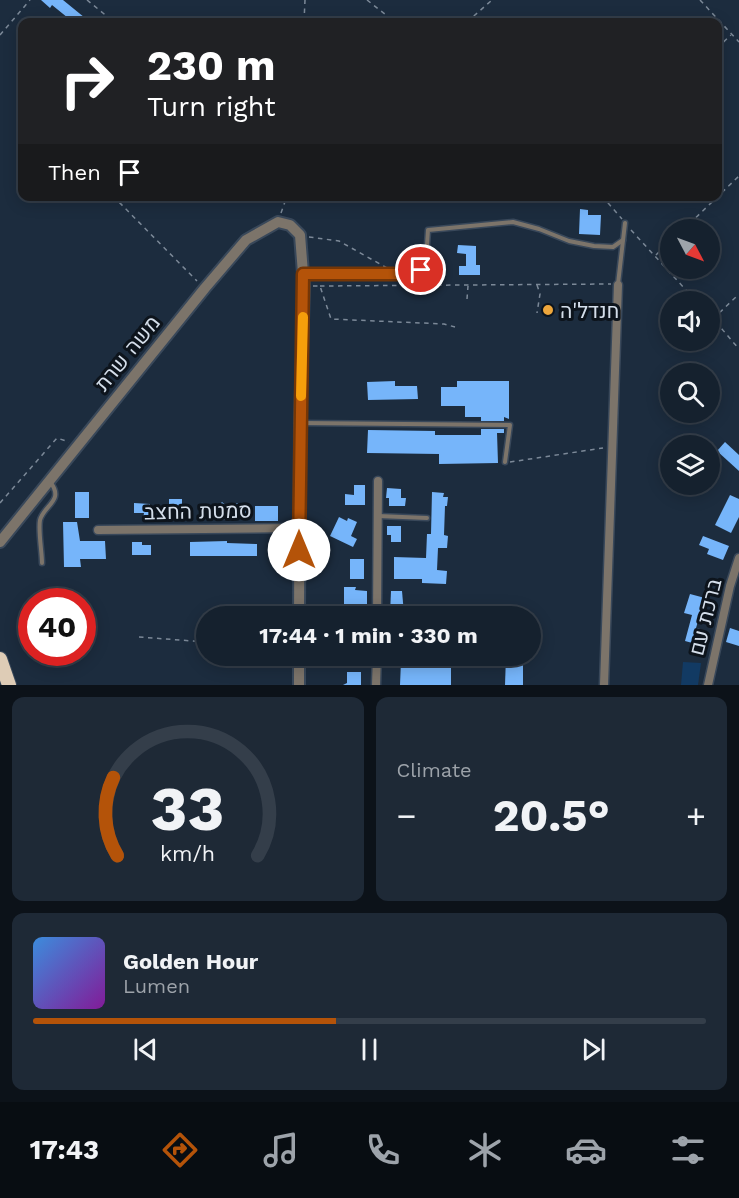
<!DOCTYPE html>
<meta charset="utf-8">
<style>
body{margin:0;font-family:"Work Sans",Heebo,sans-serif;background:#1e2936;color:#f1f3f6;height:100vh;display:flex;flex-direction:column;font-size:22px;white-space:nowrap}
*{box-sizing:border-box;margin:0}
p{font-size:20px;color:#9da3aa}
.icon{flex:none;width:33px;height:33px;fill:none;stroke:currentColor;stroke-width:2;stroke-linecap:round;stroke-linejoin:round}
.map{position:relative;height:685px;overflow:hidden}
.sheet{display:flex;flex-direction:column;gap:12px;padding:12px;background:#0c1219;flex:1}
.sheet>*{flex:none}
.banner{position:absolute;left:18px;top:18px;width:704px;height:183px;border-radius:12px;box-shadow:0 3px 15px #0003,0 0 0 2px #343e4a;background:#202124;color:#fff;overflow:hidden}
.needle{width:39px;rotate:131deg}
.fabs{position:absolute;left:660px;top:219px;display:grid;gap:12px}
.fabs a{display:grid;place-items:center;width:60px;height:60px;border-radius:50%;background:#15212e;box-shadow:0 3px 15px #0003,0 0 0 2px #343e4a;font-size:30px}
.speed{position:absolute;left:18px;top:588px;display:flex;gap:12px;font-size:30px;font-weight:700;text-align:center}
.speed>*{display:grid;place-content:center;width:78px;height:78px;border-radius:50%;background:#15212e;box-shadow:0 3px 15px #0003,0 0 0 2px #343e4a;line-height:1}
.speed .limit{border:9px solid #d22;background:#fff;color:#111}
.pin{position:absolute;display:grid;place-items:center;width:51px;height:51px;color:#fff;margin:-26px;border:3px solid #fff;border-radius:50%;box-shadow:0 2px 6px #0007}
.me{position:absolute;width:66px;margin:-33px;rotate:0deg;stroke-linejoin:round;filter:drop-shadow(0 0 4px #0008)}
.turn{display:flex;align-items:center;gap:21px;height:126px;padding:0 30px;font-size:27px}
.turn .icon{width:78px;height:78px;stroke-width:2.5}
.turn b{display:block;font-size:42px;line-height:51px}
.then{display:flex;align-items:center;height:57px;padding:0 30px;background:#0003;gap:12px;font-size:22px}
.big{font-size:45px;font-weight:700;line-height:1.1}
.sheet .widget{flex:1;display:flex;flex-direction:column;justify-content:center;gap:9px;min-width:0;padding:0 21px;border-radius:12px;background:#1e2936}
.sheet .dial{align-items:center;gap:0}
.dial svg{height:156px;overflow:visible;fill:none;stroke:#343e4a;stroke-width:7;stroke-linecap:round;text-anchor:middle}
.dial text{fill:#f1f3f6;stroke:none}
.song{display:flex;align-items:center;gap:18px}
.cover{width:72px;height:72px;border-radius:9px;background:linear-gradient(135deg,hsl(210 70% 55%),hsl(290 70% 35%))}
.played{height:6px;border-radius:3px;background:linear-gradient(90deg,#b45309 45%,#343e4a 45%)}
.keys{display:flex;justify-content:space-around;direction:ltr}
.heat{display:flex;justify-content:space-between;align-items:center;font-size:33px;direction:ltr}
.sheet .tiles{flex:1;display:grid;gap:12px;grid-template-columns:1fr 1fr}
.widget:last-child{grid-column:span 2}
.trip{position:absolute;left:196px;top:606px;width:345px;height:60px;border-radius:30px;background:#15212e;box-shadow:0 3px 15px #0003,0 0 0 2px #343e4a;font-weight:700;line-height:60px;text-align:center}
.menu{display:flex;height:96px;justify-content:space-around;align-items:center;background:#080d12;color:#9da3aa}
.menu .icon{width:42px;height:42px}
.menu .selected{color:#b45309}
.menu b{font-size:27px;color:#f1f3f6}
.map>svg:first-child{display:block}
</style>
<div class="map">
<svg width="739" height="685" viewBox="0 0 739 685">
<rect width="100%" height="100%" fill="#1c2c3e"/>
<!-- green -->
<path fill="#123a63" d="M683,662L701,663L698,685H681Z"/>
<!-- building -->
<g fill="#76b5fa">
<path d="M41,0H63L90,22H73L52,5L50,8Z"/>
<path d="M580,209L588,210V215H601L600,235L579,234Z"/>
<path d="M458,245L476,246V265H480V275H459V266H466V254L457,253Z"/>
<path d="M395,381V386H417L418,399L368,400L367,382Z"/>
<path d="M457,381H509V419L504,417V421H481V417H465V406H441V387H457Z"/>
<path d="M481,429H504V433H497L498,463L439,464V454L367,453L368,430L435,431V435H481Z"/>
<path d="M725,442L739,455V471L717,451Z"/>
<path d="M354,485H365V505H345V494L354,495Z"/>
<path d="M387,488L401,489V498H406L405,506H389V498H386Z"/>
<rect x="75" y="492" width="14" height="26"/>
<path d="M432,492L444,493L443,497H448L447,506H445L444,535L448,536L447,548H438L437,570L447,571L446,584L422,583V579H394V557L426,558L427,534H431Z"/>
<path d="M730,495L739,499V517L731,533L715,525Z"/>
<path d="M169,499H182V507L187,512L180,521L169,512Z"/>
<path d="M222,502L231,510L237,503L248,513L244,518L239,514L234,520L229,516L224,520L218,514L220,512L216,509Z"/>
<path d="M134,503L150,504V508H154V516H151V519H143L144,513H134Z"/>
<rect x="255" y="506" width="23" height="15"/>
<path d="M339,517L347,521L348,518L357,522L351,536L357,539L353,547L330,536Z"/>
<path d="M63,522H77L80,541H105L106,559H80L81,567H64Z"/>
<path d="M387,526H401V542H391V535H387Z"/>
<path d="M703,536L729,546L723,560L707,554L709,549L699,545Z"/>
<path d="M227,541V543L257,544V556H190V542Z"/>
<path d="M132,542H142V545H151V555H132Z"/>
<rect x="350" y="559" width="14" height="20"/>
<path d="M344,587H356L355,590L367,591V610H354L353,605H344Z"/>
<path d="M391,591H402L404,614H390Z"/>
<path d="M690,594L705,598L696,628L700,629L696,644L685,641L692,615L684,613Z"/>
<path d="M730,628L739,631V646L726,642Z"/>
<path d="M429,656H451V685H400L401,661L429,662Z"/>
<path d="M506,656H523V685H505Z"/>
<path d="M347,672H361V685H343L347,683Z"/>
</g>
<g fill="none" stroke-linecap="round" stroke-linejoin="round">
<defs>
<g id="service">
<path d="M305,274H407L421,270L426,260L428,230L513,222L539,229L569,241L594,246L613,247L623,240"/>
<path d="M618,284L625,223"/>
<path d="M302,423L510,425L505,462"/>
<path d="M378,516L427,518"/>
<path d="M42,563C42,552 38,531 40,520C44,505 64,501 51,483"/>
</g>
<g id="minor">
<path d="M98,530L299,528"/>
<path d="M377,616L378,481"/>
<path d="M376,685L377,656"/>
<path d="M604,685L618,285"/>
<path d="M708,685L730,586L739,558"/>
</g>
<g id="tertiary">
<path d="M0,542L205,288L246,240L278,222L290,225L300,235L304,286L300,423L299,616"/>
<path d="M299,685V656"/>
</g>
<path id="trunk" d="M0,659L9,685"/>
</defs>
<!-- service casing -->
<use href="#service" stroke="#39485a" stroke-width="7"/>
<!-- minor casing -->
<use href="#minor" stroke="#39485a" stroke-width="11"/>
<!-- tertiary casing -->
<use href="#tertiary" stroke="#39485a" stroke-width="14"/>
<!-- trunk casing -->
<use href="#trunk" stroke="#39485a" stroke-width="16"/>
<!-- path -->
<g stroke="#7c8998" stroke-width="1.5" stroke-dasharray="4.5 4.5" stroke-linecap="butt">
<path d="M87,0L114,22"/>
<path d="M367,0L395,22"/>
<path d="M700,0L739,42"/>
<path d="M304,22L305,0"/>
<path d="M467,22L492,0"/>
<path d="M0,35L30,0"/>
<path d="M717,48L731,35"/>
<path d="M113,196L197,281"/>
<path d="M602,196L622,219"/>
<path d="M281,213L287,196"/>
<path d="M631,230L697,302"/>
<path d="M683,230L739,176"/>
<path d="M309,237L339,241L387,268"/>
<path d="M656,255L670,241"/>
<path d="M425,275L431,284"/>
<path d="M537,285L540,294L537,313"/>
<path d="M313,286H320L331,319L444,324L455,327"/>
<path d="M320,286L611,284"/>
<path d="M467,299L468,286"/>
<path d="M710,315L739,349"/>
<path d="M713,319L739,294"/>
<path d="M510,462L603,448"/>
<path d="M0,503L57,438L69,442"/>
<path d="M139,637L207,642"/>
</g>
<!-- service -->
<use href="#service" stroke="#7c746a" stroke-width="4"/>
<!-- minor -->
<use href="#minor" stroke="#7c746a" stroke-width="8"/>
<!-- tertiary -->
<use href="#tertiary" stroke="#7c746a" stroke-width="10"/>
<!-- trunk -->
<use href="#trunk" stroke="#deccb6" stroke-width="14"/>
</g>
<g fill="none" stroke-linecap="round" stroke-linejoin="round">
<defs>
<path id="route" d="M299,550L303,274H407L421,270"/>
</defs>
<!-- route casing -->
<use href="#route" stroke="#753606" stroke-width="15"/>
<!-- route -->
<use href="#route" stroke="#b45309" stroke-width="10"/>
<!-- slow -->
<path stroke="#f59e0b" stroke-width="10" d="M301,396L303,317"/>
</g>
<!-- markers -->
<circle fill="#eea73c" stroke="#0d141c" stroke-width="2" cx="548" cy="310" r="6"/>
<g text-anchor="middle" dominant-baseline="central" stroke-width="6" stroke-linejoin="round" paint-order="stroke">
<!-- poi labels -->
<g font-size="21" fill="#d4deea" stroke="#0d141c" text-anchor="start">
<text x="560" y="310">חנדל'ה</text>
</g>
<!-- street labels -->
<g font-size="21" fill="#d4deea" stroke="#0d141c">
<text transform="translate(127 353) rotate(-51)">משה שרת</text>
<text transform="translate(198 511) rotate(-1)">סמטת החצב</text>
<text transform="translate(705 617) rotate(-76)">ברכת עם</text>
</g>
</g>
</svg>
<div class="fabs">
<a><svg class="needle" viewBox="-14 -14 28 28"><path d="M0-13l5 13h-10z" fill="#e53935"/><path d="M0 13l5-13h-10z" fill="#9da3aa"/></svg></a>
<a><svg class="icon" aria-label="sound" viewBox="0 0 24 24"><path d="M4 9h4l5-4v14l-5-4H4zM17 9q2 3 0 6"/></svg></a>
<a><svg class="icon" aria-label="search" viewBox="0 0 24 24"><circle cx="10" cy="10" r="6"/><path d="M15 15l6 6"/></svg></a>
<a><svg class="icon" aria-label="layers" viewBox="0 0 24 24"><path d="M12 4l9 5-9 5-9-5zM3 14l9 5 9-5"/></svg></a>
</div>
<div class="speed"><div class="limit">40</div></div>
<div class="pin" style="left:421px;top:270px;background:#d93025"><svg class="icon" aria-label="arrive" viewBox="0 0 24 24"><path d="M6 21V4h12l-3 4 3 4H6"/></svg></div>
<svg class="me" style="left:299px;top:550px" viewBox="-20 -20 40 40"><circle r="19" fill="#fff"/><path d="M0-13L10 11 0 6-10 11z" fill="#b45309"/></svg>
<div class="trip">17:44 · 1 min · 330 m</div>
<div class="banner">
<div class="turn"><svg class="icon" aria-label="right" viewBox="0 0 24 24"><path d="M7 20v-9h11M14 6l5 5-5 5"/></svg><div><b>230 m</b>Turn right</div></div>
<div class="then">Then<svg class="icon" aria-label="arrive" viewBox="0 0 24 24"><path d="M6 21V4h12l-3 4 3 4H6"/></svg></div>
</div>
</div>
<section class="sheet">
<div class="tiles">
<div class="widget dial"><svg viewBox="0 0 100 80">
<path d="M14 69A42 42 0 1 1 86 69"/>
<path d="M14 69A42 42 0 0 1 12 29" stroke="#b45309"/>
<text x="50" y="56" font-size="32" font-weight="700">33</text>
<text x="50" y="72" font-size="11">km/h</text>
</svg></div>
<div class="widget"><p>Climate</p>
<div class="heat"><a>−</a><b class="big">20.5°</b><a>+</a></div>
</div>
<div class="widget">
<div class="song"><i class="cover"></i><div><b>Golden Hour</b><p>Lumen</p></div></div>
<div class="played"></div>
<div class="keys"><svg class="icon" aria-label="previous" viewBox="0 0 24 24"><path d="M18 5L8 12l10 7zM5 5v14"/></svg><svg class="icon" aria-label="pause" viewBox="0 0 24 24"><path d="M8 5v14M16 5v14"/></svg><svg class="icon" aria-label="next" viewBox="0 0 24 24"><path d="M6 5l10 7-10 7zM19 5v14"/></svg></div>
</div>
</div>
</section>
<nav class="menu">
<b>17:43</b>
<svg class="icon selected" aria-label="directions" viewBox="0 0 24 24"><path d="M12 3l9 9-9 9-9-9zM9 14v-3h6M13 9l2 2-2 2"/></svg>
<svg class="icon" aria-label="music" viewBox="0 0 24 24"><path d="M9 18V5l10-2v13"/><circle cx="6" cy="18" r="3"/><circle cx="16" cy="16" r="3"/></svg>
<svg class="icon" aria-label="phone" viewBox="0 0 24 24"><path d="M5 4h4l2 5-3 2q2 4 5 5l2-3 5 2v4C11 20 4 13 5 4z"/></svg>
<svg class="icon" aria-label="climate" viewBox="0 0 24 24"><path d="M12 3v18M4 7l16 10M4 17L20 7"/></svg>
<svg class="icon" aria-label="car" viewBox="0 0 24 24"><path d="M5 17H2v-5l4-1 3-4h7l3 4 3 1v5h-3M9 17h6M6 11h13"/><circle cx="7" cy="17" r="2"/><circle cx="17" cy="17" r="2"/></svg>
<svg class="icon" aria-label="filters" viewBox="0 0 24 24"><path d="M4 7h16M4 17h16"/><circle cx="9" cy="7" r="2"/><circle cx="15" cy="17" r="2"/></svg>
</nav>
